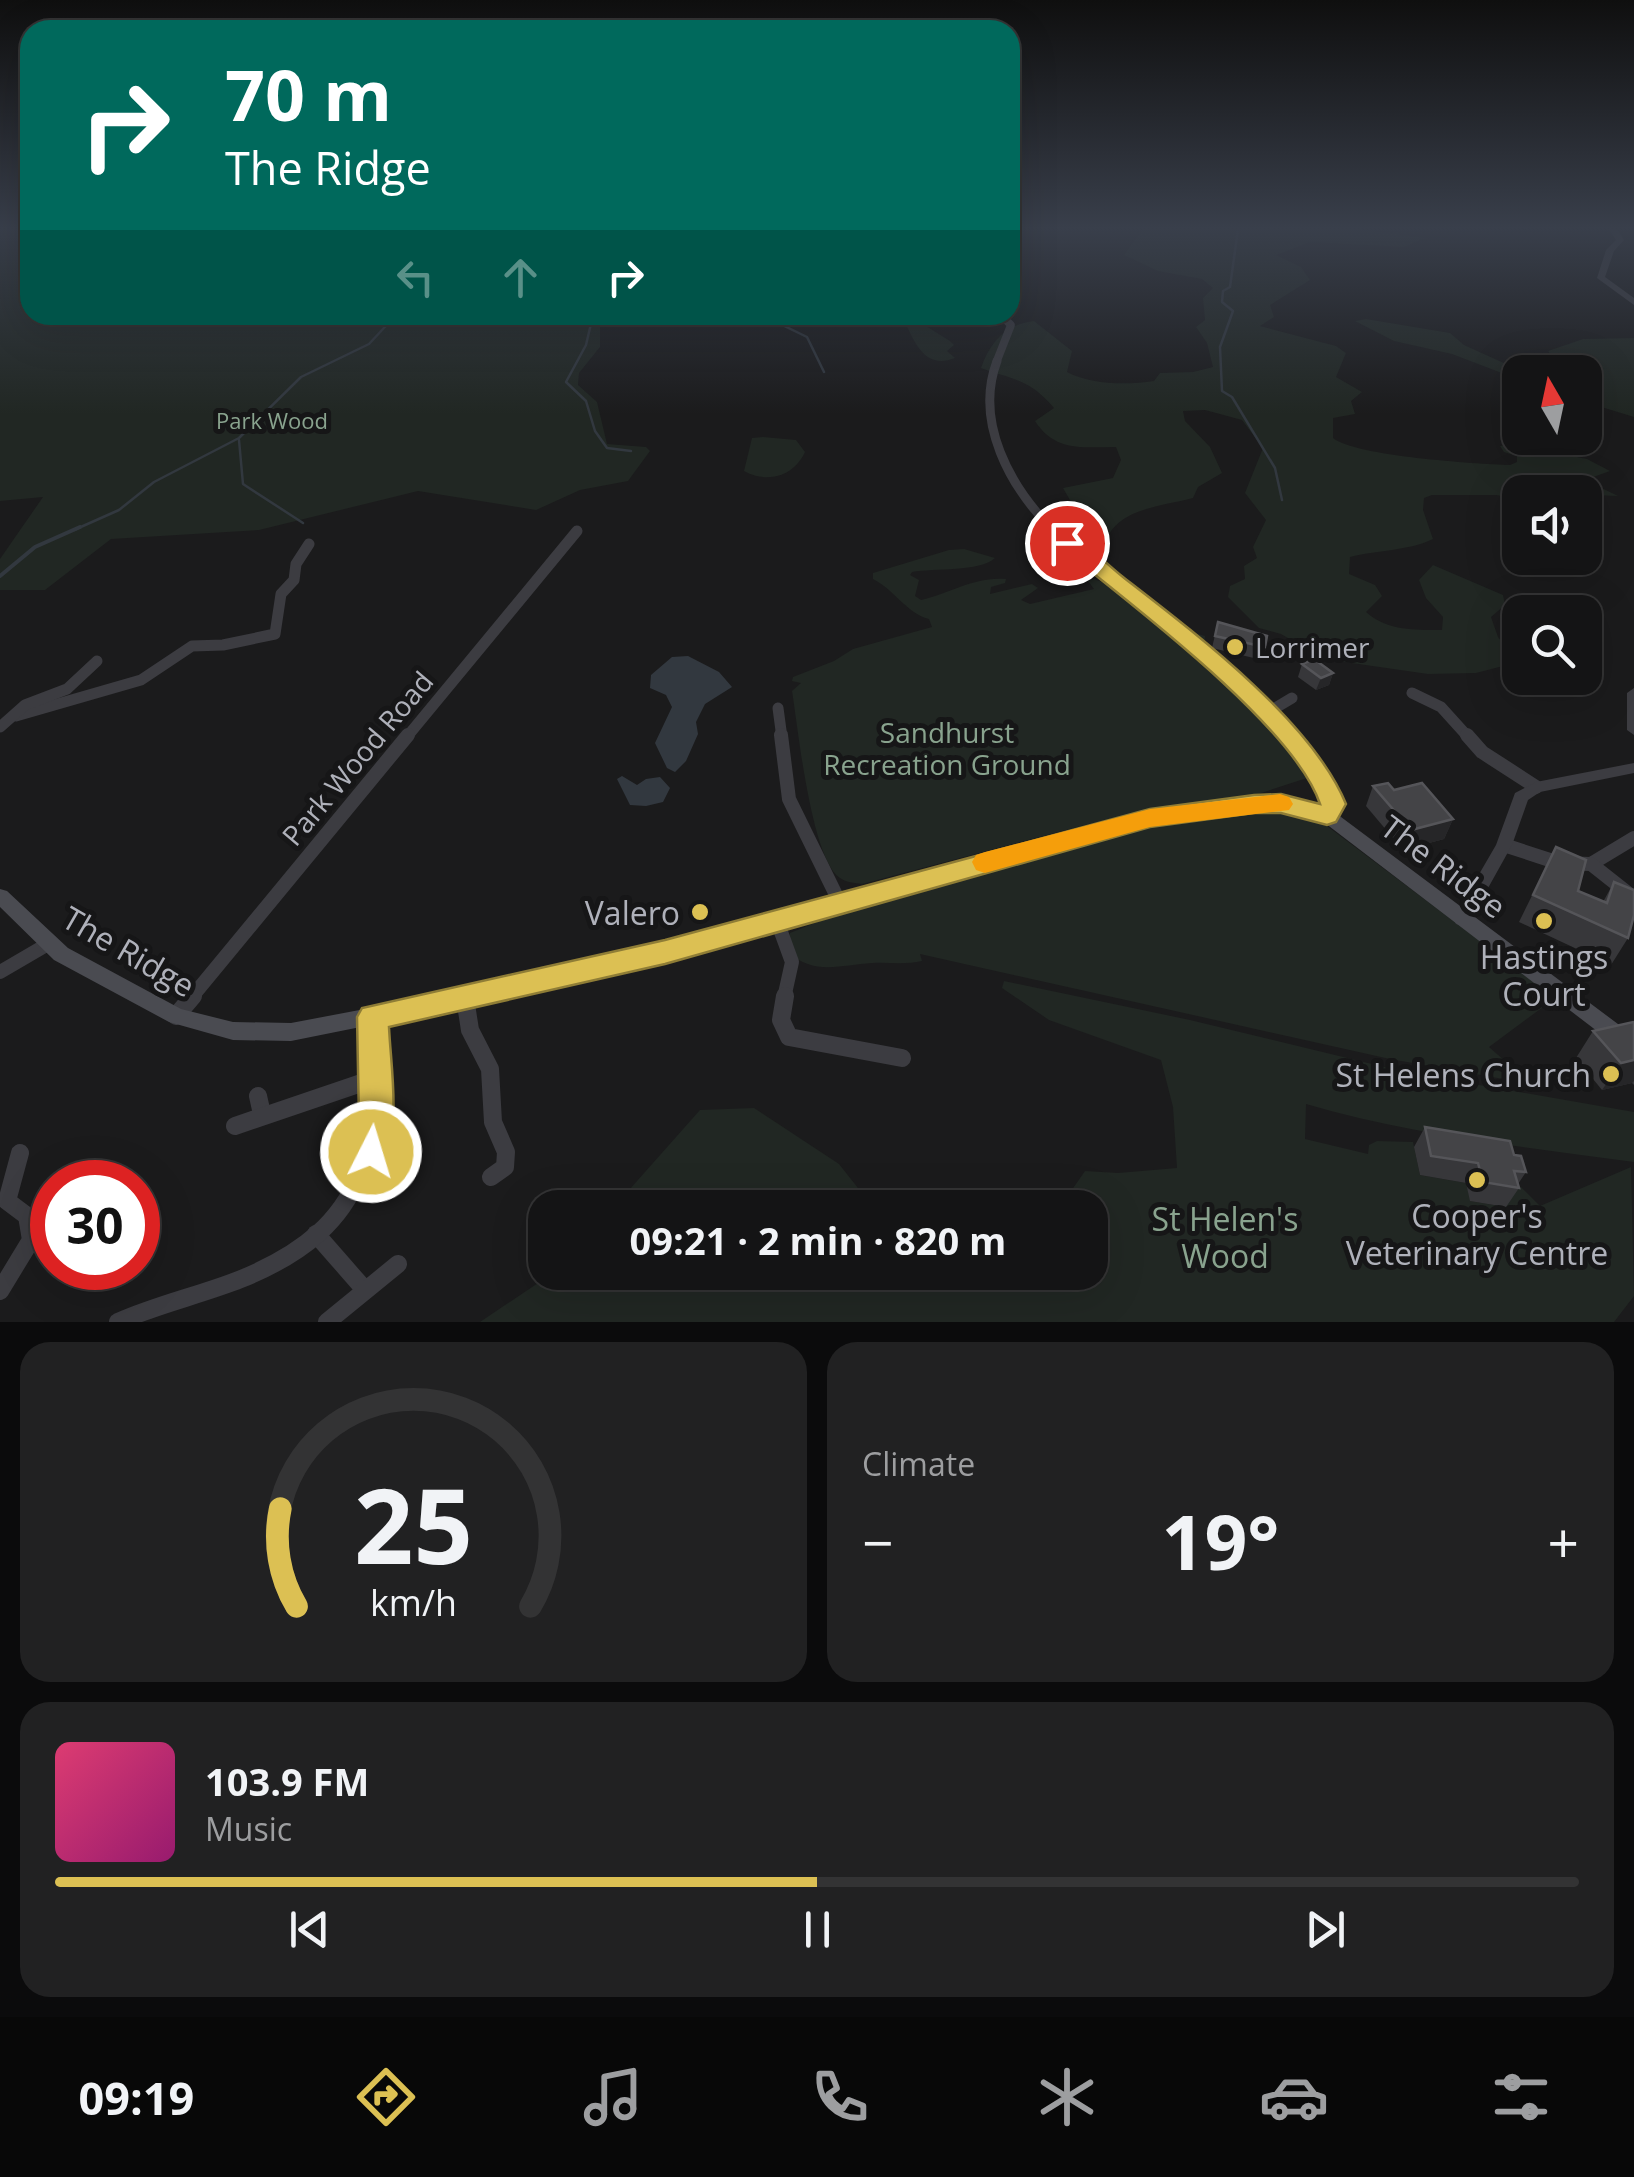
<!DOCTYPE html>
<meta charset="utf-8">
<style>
body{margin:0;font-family:"Open Sans",sans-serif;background:#212122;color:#f1f3f6;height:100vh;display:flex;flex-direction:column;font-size:38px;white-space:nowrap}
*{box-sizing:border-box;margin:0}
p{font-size:32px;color:#9d9ea0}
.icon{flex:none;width:55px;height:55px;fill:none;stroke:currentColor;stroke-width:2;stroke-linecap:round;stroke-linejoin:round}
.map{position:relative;height:1322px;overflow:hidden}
.sheet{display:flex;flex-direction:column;gap:20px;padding:20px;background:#0b0b0c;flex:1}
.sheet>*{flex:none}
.hud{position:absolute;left:20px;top:20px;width:1000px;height:305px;border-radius:30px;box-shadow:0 10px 40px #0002,0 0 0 2px #333334;background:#00695c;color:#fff;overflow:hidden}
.needle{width:65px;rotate:351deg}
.fabs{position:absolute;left:1502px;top:355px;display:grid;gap:20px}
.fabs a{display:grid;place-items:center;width:100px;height:100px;border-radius:20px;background:#141415;box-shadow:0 10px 40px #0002,0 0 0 2px #333334;font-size:50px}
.speed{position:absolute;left:30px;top:1160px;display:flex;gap:20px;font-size:50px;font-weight:700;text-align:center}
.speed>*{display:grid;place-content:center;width:130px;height:130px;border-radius:50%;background:#141415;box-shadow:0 10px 40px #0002,0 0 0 2px #333334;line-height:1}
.speed .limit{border:15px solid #d22;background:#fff;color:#111}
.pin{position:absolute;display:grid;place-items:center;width:85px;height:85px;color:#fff;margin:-42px;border:5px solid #fff;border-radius:50%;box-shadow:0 2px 10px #0007}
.me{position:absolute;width:110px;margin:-55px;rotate:5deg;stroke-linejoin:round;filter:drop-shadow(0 0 8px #0008)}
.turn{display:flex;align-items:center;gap:35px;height:210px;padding:0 40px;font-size:45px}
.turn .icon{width:130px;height:130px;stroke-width:2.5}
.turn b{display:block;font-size:70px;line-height:85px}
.lanes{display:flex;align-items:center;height:95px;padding:0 40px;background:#0003;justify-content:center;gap:50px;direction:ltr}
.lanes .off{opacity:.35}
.big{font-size:75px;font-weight:700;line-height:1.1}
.sheet .widget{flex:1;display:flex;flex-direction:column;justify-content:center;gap:15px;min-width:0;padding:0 35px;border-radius:30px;background:#212122}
.sheet .dial{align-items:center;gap:0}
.dial svg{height:260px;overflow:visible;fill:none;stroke:#333334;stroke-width:7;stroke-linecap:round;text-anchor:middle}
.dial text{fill:#f1f3f6;stroke:none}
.song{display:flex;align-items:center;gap:30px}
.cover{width:120px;height:120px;border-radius:15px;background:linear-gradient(135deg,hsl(340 70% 55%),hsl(320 70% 35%))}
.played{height:10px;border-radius:5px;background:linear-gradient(90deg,#dcc053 50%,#333334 50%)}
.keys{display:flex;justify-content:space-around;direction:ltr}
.heat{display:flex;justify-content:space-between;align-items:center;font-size:55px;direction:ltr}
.sheet .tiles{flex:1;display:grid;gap:20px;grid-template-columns:1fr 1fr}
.widget:last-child{grid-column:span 2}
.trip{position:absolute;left:528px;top:1190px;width:580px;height:100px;border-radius:30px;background:#141415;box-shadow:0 10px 40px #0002,0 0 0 2px #333334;font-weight:700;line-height:100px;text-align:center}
.tabs{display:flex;height:160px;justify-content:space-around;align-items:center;background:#080808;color:#9d9ea0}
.tabs .icon{width:70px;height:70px}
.tabs .on{color:#dcc053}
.tabs b{font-size:45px;color:#f1f3f6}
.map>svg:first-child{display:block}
</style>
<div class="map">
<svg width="1634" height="1322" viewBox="0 0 1634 1322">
<rect width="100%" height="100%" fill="#1b1b1c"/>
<!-- green -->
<g fill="#212723">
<path d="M0,229H30V315H600V347L579,373L578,385L597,402L607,444L646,447L650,451L628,481L580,490L536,510L418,491L259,530L111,539L45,590H0V559L43,497L0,501Z"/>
<path d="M1143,229H1358L1425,238L1404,247L1310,242L1276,255L1301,267L1310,280L1270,305L1274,317L1260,326L1336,346L1346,353L1336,377L1362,392L1351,401L1355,414L1333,418V438C1355,456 1476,464 1510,465L1517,462V456L1504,452L1500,446L1512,444L1587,459L1610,471L1585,480L1618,496L1520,492V510L1507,497L1496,495H1432L1424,498L1423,510L1433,539C1409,551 1376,550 1350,557L1349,574L1375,585L1382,596L1366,612C1387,631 1415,630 1442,630L1443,617L1426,598L1419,580L1433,565L1503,595L1505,605L1491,617L1498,637L1514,658L1507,665L1476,673L1428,674L1324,659L1281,634L1259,628L1228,597L1230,586L1245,579L1244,566L1257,558L1253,547L1266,520L1245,493L1263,448L1242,420L1205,410L1183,411L1185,421L1210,447L1222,473L1198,487L1193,498C1159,507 1115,508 1104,546H1094L1067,527L1078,514L1063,488L1113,478L1121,460L1116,447C1082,447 1055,452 1035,421L1054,408C1030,379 1014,380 981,368C990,342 1006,324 1034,321L1072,351L1067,372C1092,385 1127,385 1154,381L1160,373L1193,372L1213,367L1207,343L1196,327L1205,320L1203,298L1213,288L1202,279L1158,271L1124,255Z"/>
<path d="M913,318L950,341L954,345L947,351L955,358C926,370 915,344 905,322Z"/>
<path d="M1366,319L1450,333L1464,345L1517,369L1536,371L1560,366L1548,351L1583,339L1634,338V417L1585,402V372H1520V380L1452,354L1394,341L1355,321Z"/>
<path d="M763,437L796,440L805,452C794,476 768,484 744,471L752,438Z"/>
<path d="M964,549L995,558C980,572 934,568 912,572L910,575L919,580L915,596L921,600C951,593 975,576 1006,579L1005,583L991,587L990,594L1032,584L1038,588L1021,600L1030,604L1094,589L1088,581L1094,579L1145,598L1177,628L1205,636L1204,648L1253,706L1250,709L1292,753L1307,778L1258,794L1134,812L862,884C855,883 845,882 840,878C811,859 798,727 792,691L801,683L792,681L793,677L834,661L853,649L932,627L929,619C906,613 895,590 873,579V573L949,550Z"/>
<path d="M1233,809L1275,810L1327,826L1544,989L1547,1004L1489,1047L1531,1084L1390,1059L920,954L922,961C905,965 889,962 872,963C841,965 812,976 788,951L790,933C931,874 1082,834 1233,809Z"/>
<path d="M1004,981L1190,1020L1405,1072L1634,1112V1162C1524,1147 1412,1135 1306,1104L1305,1139L1368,1154L1369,1145L1377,1141L1413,1142L1420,1175L1466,1183L1471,1201L1505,1207L1511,1185L1521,1187L1540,1206L1631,1167L1634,1296L1614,1322H480L553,1273L1090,1272V1208L1060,1207L1085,1171L1118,1173L1177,1168L1173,1107L1161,1060L1049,1020L1002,988Z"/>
<path d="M754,1108L839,1164L873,1207H614L700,1110Z"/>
</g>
<!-- water -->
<g fill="#32383f">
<path d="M688,656L719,672L732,687L705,704L696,722L698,734L686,761L675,772L667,768L655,743L672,707L666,695L650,688L651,675L672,657Z"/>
<path d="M622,776L637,785L646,779L660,777L670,788L663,802L646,806L630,805L617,779Z"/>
</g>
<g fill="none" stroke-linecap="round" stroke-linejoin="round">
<!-- stream-far1 -->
<g stroke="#32383f" stroke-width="2.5">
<path d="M1238,229L1230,287L1223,291L1222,302L1233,311L1220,347L1222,391L1232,397L1275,468L1282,500"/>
<path d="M593,315L586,345L566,382L586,401L595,431L607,448L631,451"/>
<path d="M762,315L807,337L824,372"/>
<path d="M239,440L243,484L303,523"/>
<path d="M74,530L119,510L154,482L239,438L301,377L369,344L396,315"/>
</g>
<!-- stream -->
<path stroke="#32383f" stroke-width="4" d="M0,576L35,547L80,527"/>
<!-- minor-far4 -->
<path stroke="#3c3c41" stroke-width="8" d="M996,363L1011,325L1001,315"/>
<!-- minor-far3 -->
<path stroke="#3c3c41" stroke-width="9" d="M997,361C974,422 1010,487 1053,530"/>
<!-- minor-far2 -->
<g stroke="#3c3c41" stroke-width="11">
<path d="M1050,527L1197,647L1290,738"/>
<path d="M1412,693L1441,707L1469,738"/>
<path d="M778,708L782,738"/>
<path d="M1267,713L1292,698"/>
<path d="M16,716L141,680L192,646L223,645L275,634L281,594L294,580L296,564L309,544"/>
<path d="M0,727L25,705L67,689L97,661"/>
<path d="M406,738L577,531"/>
</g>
<!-- minor-far1 -->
<g stroke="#3c3c41" stroke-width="14">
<path d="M781,735L789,799L840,903"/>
<path d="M1287,735L1321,775L1333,804L1327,815"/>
<path d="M1467,735L1482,752L1536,787"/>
<path d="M1504,845L1559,863L1591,864L1634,838"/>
<path d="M1591,864L1634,898"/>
<path d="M777,921L792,962L784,998"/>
<path d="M0,972L48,944"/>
<path d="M191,998L408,735"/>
</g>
<!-- minor -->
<g stroke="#3c3c41" stroke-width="18">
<path d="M785,996L781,1020L789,1037L902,1058"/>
<path d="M465,998L470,1030L490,1069L493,1122L506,1152L505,1167L491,1177"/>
<path d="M176,1016L193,996"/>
<path d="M258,1096L262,1114"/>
<path d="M235,1126L376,1078"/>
<path d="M316,1234L365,1290"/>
<path d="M0,1291L31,1240L27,1216L7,1201L20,1153"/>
<path d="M118,1322C158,1304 201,1295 241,1279C374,1225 378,1145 373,1017"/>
<path d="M327,1322L398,1264"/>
</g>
<!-- tertiary -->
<g fill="#3c3c41" fill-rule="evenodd">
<path d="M1609,229H1617L1624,240L1614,251L1605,277L1634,298V305L1597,278L1606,250L1616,240Z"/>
<path d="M1634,688V735L1627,730V693Z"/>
<path d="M1634,763V773L1540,792L1528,800L1512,845L1468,924L1462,926L1456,924L1453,919L1496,845L1515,793L1536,782Z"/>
</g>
<!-- secondary -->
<path fill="#4a4b51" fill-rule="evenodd" d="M1261,798L1305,803L1333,811L1634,1036V1057L1627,1054L1321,820L1283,812L1261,811L1217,814L1150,824L665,960L465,1006L291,1041L233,1040L169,1022L54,960L0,907V889L7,891L68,948L181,1009L233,1022L291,1023L465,990L665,944L1150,812L1217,801Z"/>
</g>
<!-- wall -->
<g fill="#37373a">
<path d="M1218,622L1265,647L1262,660L1212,648Z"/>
<path d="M1302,664L1333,673L1329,685L1316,690L1298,677Z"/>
<path d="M1373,786L1394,790L1453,819L1444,839L1403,850L1366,806Z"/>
<path d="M1556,847L1578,891L1603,902L1614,882L1628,938L1611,965L1519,922Z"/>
<path d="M1634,1023V1085L1632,1083L1602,1090L1576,1058L1593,1031Z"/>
<path d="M1425,1127L1514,1155L1526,1172L1518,1184L1519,1188L1506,1207L1470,1201L1466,1183L1420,1175L1414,1147Z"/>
</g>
<!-- shaded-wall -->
<g fill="#262628">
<path d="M1333,673L1329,685L1316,690L1321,678Z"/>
<path d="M1453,819L1444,839L1403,850L1411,830Z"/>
<path d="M1634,1060V1081L1632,1083L1602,1090L1621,1063Z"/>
</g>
<!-- building -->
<g fill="#444447" stroke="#555559" stroke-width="2.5">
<path d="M1218,622L1267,636L1265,647L1215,636Z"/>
<path d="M1314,659L1333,673L1321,678L1302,664Z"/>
<path d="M1388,783L1394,790L1422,783L1453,819L1411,830L1373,786Z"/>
<path d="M1556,847L1586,860L1578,891L1607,903L1614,882L1634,890V915L1628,938L1533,895Z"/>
<path d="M1633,1022L1634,1023V1060L1621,1063L1593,1031Z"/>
<path d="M1425,1127L1510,1141L1514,1155L1521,1156L1526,1172L1514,1171L1519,1188L1483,1182L1478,1163L1431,1156Z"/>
</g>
<!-- sky -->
<linearGradient id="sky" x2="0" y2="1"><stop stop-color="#0f0f0f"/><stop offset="0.55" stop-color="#393f4b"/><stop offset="1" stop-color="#393f4b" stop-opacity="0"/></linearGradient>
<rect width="1634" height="414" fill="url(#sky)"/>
<!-- route -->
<path fill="#dcc053" stroke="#8f7d36" stroke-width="2.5" d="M1067,537C1087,542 1106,564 1123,577C1194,632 1312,721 1346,804L1336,822L1327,825L1281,813H1254L1150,827L665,964L389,1027C391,1070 401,1123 383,1164L371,1168L359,1164L354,1152L359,1121L357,1017L362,1008L665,940L1150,809L1254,795L1281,794L1320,804C1294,726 1127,601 1060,547V539Z"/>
<!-- slow -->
<path fill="#f59e0b" d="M1280,794L1289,797L1293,804L1289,810L1150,827L985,873L976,870L972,862L976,855L985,852L1150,809Z"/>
<!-- markers -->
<g fill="#dcc053" stroke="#161617" stroke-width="4">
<circle cx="1235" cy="647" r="10"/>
<circle cx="700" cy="912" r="10"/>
<circle cx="1544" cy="921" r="10"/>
<circle cx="1611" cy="1074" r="10"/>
<circle cx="1477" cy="1180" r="10"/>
</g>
<g text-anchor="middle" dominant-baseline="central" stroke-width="10" stroke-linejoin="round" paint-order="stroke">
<!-- far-park labels -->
<g font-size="22" fill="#89a38e" stroke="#161617">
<text x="272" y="420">Park Wood</text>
</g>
<!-- poi labels -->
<g font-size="28" fill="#afb1ba" stroke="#161617" text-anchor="start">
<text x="1255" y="647">Lorrimer</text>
</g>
<!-- park labels -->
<g font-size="28" fill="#89a38e" stroke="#161617">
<text x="947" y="732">Sandhurst<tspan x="947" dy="32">Recreation Ground</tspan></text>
</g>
<!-- street labels -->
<g font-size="28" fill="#afb1ba" stroke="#161617">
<text transform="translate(357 758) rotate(-50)">Park Wood Road</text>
</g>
<!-- near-street labels -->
<g font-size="32" fill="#afb1ba" stroke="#161617">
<text transform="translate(1444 866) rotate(37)">The Ridge</text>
<text transform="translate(129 951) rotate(30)">The Ridge</text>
</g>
<!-- near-poi labels -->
<g font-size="32" fill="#afb1ba" stroke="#161617" text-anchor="end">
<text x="680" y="912">Valero</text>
<text x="1544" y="956" text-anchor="middle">Hastings<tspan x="1544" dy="37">Court</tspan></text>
<text x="1591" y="1074">St Helens Church</text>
<text x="1477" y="1215" text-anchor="middle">Cooper's<tspan x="1477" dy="37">Veterinary Centre</tspan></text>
</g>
<!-- near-park labels -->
<g font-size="32" fill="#89a38e" stroke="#161617">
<text x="1225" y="1218">St Helen's<tspan x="1225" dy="37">Wood</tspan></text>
</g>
</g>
</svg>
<div class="fabs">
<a><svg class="needle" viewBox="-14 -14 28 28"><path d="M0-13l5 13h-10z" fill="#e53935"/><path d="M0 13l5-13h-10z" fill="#9d9ea0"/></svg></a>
<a><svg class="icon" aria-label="sound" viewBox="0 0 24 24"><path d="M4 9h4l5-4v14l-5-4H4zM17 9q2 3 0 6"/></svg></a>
<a><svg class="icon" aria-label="search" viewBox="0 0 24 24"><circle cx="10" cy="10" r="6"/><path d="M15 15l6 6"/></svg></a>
</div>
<div class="speed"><div class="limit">30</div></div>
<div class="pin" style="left:1067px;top:543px;background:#d93025"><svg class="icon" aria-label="arrive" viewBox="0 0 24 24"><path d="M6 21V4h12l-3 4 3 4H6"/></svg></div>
<svg class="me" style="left:371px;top:1152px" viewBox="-20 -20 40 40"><circle r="17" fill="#dcc053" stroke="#fff" stroke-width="3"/><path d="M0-11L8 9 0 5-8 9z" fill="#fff"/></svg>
<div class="trip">09:21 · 2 min · 820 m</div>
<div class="hud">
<div class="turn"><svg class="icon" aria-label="right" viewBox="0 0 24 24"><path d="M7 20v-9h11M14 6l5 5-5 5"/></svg><div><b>70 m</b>The Ridge</div></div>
<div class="lanes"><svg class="icon off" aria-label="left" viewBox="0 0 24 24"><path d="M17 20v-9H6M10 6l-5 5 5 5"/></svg><svg class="icon off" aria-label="ahead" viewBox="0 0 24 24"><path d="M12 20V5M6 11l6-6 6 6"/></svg><svg class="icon" aria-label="right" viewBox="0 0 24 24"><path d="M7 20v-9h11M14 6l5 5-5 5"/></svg></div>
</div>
</div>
<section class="sheet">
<div class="tiles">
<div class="widget dial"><svg viewBox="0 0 100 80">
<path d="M14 69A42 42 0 1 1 86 69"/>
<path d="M14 69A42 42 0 0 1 9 39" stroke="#dcc053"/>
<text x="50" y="56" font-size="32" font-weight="700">25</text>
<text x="50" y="72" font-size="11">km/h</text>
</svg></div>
<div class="widget"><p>Climate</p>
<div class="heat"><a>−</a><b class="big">19°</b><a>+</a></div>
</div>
<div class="widget">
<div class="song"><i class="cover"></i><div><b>103.9 FM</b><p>Music</p></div></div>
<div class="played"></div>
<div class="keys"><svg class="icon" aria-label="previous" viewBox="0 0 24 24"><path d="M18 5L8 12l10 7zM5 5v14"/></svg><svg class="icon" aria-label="pause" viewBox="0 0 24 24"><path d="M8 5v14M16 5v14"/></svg><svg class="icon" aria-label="next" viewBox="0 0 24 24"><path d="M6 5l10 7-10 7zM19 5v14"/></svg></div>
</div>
</div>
</section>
<nav class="tabs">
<b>09:19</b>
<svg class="icon on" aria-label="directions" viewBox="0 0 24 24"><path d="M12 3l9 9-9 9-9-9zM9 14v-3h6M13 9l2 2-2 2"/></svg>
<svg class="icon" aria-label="music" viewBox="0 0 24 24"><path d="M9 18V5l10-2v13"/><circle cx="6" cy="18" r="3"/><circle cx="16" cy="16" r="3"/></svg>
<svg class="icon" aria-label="phone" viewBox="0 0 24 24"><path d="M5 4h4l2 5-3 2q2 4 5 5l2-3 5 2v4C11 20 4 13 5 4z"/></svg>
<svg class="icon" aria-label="climate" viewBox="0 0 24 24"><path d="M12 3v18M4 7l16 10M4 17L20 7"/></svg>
<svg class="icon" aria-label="car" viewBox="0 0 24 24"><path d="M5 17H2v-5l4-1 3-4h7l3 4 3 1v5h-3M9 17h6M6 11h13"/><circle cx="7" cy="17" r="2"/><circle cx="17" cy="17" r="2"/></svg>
<svg class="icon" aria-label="filters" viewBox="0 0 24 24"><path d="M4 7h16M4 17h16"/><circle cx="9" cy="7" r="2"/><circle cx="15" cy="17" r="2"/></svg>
</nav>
